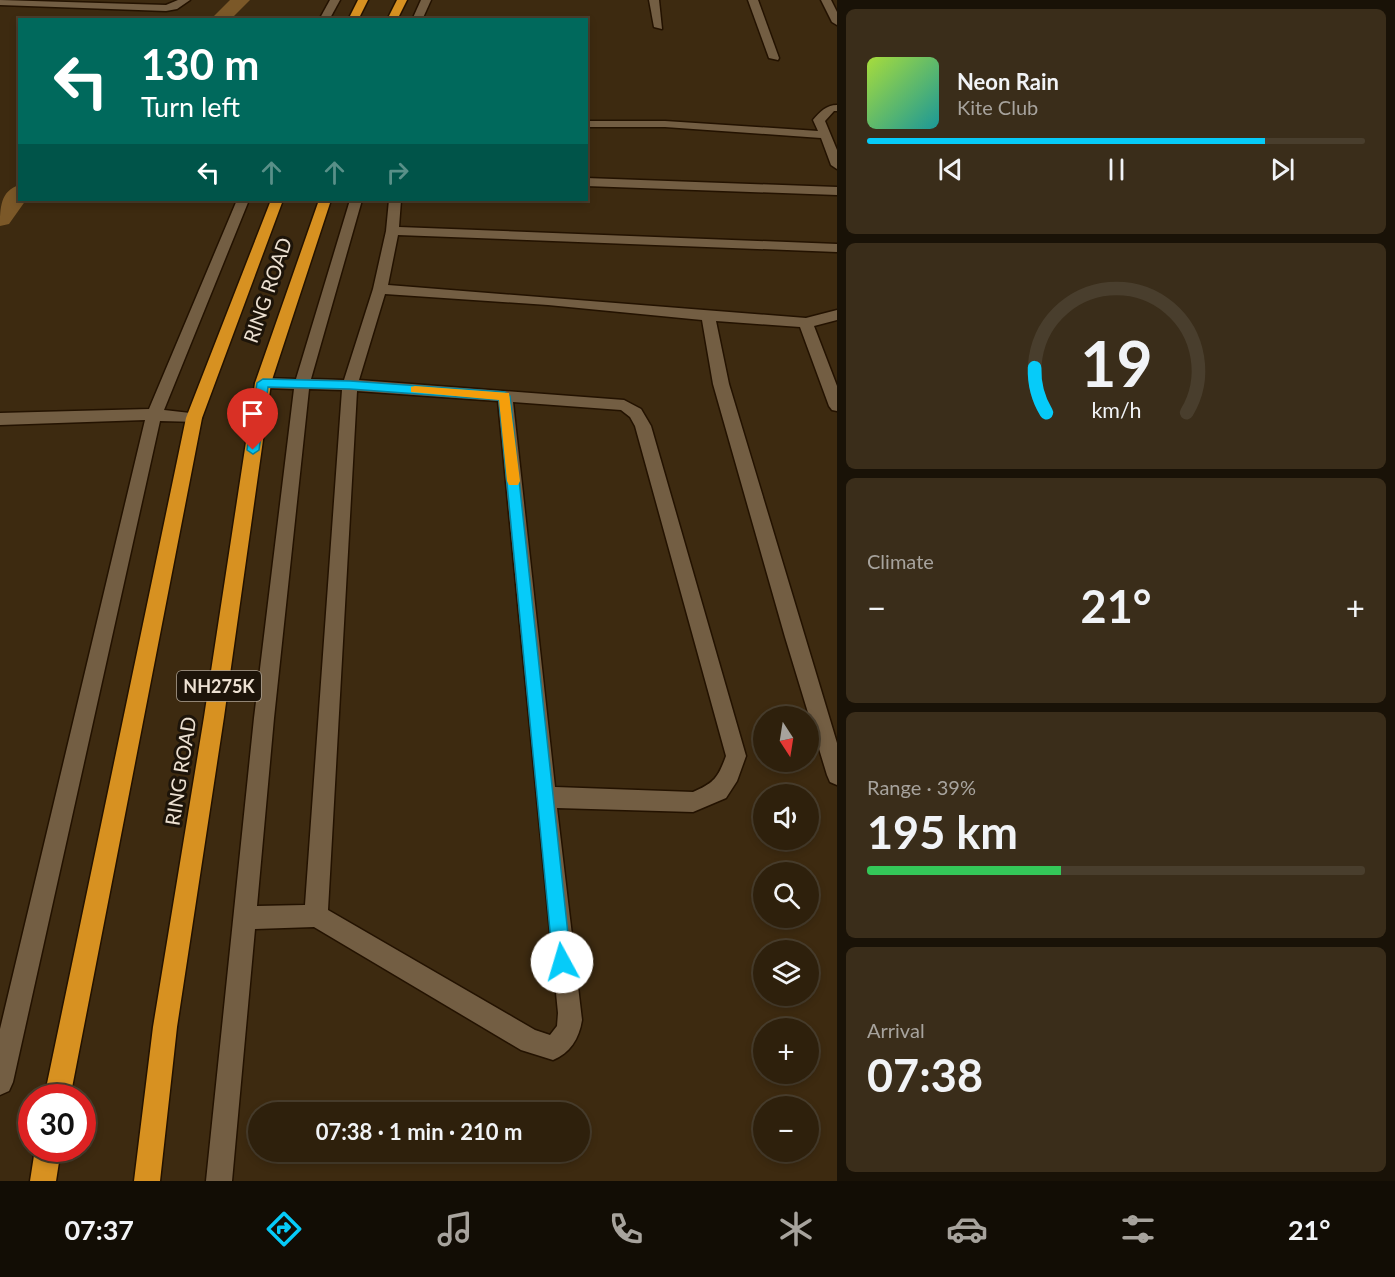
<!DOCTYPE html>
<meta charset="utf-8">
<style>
body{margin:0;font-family:Lato,sans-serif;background:#3a2d1a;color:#f1f3f6;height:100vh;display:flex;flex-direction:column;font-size:22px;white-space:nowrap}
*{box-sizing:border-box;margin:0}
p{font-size:20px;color:#a7a39d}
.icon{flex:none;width:33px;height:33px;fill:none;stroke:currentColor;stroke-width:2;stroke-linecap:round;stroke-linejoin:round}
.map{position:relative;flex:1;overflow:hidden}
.sheet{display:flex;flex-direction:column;gap:9px;padding:9px;background:#191207;width:558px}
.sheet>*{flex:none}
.banner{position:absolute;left:18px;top:18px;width:570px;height:183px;border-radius:0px;box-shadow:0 3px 9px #0003,0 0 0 2px #493e2d;background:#00695c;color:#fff;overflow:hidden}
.needle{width:39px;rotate:168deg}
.fabs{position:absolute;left:753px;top:706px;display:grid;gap:12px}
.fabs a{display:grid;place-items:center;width:66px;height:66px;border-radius:50%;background:#2e200c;box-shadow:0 3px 9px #0003,0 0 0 2px #493e2d;font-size:30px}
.speed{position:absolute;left:18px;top:1084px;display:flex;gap:12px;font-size:30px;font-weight:700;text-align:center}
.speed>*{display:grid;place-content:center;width:78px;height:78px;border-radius:50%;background:#2e200c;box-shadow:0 3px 9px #0003,0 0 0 2px #493e2d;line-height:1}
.speed .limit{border:9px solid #d22;background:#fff;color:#111}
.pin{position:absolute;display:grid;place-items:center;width:51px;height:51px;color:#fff;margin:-62px -26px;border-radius:50% 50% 50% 0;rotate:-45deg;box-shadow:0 0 6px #0007}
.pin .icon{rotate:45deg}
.me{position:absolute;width:66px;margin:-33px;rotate:354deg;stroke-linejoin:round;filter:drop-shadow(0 0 4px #0008)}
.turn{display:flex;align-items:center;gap:21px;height:126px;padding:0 24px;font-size:27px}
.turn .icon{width:78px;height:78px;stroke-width:2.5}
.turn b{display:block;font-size:42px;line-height:51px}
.lanes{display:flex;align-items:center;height:57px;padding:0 24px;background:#0003;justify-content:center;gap:30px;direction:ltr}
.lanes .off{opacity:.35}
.big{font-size:45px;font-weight:700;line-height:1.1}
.sheet .card{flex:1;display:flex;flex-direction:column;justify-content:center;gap:9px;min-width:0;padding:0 21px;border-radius:9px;background:#3a2d1a}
.sheet .dial{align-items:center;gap:0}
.dial svg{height:156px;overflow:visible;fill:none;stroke:#493e2d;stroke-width:7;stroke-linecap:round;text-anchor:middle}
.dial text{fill:#f1f3f6;stroke:none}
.song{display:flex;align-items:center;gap:18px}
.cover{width:72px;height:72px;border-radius:9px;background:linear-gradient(135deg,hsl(80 70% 55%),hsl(180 70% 35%))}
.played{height:6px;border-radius:3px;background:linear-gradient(90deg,#06cbf9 80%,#493e2d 80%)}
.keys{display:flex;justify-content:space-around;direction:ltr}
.heat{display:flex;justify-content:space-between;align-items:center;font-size:33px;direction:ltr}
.charge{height:9px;border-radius:4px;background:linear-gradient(90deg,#34c759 39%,#493e2d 0)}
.trip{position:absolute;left:248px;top:1102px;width:342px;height:60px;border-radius:30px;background:#2e200c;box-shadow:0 3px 9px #0003,0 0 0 2px #493e2d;font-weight:700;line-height:60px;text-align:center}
.dock{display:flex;height:96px;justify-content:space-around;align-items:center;background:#120d05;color:#a7a39d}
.dock .icon{width:42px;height:42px}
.dock .active{color:#06cbf9}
.dock b{font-size:27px;color:#f1f3f6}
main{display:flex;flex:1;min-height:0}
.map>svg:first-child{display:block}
</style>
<main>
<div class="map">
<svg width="837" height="1181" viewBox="0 0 837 1181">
<rect width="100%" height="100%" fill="#3d2a10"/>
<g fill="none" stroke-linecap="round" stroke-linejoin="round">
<!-- canal -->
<g fill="#7b5828" fill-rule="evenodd">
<path d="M230,0H250L230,20H210Z"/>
<path d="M20,185V200H26L9,224L0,226C0,209 0,190 20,185Z"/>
</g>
<defs>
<g id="minor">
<path d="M0,0L166,5L178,0H190L177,9L166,11L0,5Z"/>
<path d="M330,0H340L329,20H319Z"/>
<path d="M421,0H431L422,20H412Z"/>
<path d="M649,0H659L662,29L654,27Z"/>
<path d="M748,0H758L779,58L778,60L769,58Z"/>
<path d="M821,0H831L837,12V25L832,22Z"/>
<path d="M837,105V111H834L825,121L837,150V169L831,165L821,138L665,127H586V121H665L818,131L813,120C820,112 826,105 837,105Z"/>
<path d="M586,178L837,187V195L586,186Z"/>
<path d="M237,200H249L164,410L199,414L202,418L199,422L160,421L13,1082L9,1091L0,1095V1029L145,420L0,425V413L149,409Z"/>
<path d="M350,200H362L311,379L344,380L373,289L386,231L389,200H401L399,227L837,244V252L398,235L388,285L806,318L837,310V320L814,326L837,386V411L832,410L829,406L800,327L716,321L729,384L837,743V785L830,782L827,775L785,637L713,384L702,320L548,305L385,294L359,380L624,400L641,409L651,426L746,756L737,781L726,798L693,812L557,808L582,1020C579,1039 570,1053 553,1060L521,1050L314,927L255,929L232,1181H206L254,718L294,389L263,388L255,383L263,378L296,379ZM309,389L342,390L305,905L257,906L274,718ZM357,391L498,401L558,1013L557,1026L550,1035L535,1030L328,910ZM513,402L621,410L630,417L635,426L726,756C718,778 714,783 693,792L555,787Z"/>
</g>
<g id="highway">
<path d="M358,0H368L358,20H348Z"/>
<path d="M397,0H407L397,20H387Z"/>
<path d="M271,200H283L202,418L70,1098H44L186,418Z"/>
<path d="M319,200H331L271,383L224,717L177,1027L160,1181H134L153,1027L204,717L255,383Z"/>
<path d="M35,1149H61L56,1181H30Z"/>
</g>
</defs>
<!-- minor casing -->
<use href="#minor" stroke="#231200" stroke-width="3"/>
<!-- highway casing -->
<use href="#highway" stroke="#231200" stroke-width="3"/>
<!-- minor -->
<use href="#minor" fill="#735e43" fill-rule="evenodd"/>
<!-- highway -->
<use href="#highway" fill="#d79121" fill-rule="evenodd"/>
</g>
<!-- route -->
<path fill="#06cbf9" stroke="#0484a2" stroke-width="1.5" d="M263,379L350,381L505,392L510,396L571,962L569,968L562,971L556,968L553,962L499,400L350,389L268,387L259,450L253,454L247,450L257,383Z"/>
<!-- slow -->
<path fill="#f59e0b" d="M415,386L509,393L520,481L518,485H509L507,481L499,400L411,392V387Z"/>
<g text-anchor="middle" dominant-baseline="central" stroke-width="6" stroke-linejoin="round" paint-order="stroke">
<!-- shield labels -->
<rect fill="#1d1409" stroke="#afa496" stroke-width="1.5" x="177" y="671" width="84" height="30" rx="4.5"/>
<g font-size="18" font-weight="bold" fill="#ede1d2">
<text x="219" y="686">NH275K</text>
</g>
<!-- street labels -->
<g font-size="20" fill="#ede1d2" stroke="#1d1409">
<text transform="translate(267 290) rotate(-71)">RING ROAD</text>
<text transform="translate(180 771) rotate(-81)">RING ROAD</text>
</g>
</g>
</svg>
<div class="fabs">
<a><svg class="needle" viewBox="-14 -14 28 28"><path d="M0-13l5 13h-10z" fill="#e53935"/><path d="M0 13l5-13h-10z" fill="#a7a39d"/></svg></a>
<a><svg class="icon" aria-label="sound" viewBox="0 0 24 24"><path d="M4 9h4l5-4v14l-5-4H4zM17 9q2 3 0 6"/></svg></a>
<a><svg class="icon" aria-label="search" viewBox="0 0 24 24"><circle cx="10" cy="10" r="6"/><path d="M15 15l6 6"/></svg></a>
<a><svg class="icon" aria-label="layers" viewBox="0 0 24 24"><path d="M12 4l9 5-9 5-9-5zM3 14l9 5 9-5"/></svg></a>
<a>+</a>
<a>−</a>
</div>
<div class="speed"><div class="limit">30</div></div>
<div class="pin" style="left:253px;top:450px;background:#d93025"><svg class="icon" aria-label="arrive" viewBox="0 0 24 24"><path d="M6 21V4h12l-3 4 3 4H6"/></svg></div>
<svg class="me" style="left:562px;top:962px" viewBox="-20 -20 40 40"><circle r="19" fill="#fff"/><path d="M0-13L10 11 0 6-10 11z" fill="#06cbf9"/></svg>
<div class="trip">07:38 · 1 min · 210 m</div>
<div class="banner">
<div class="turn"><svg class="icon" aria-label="left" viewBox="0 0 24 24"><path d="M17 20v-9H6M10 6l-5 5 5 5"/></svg><div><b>130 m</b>Turn left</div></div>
<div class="lanes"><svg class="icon" aria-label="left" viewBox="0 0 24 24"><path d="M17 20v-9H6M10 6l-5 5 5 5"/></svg><svg class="icon off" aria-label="ahead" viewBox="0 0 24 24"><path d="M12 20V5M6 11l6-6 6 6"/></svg><svg class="icon off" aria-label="ahead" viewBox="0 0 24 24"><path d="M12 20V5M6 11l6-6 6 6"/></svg><svg class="icon off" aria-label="right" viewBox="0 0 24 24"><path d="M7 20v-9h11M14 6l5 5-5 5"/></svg></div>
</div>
</div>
<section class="sheet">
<div class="card">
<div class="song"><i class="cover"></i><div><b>Neon Rain</b><p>Kite Club</p></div></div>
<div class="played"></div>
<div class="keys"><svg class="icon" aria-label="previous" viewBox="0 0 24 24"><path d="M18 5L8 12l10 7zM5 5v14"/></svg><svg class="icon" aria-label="pause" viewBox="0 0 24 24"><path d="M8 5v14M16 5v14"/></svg><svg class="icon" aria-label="next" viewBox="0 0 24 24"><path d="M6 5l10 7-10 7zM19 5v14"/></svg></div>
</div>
<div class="card dial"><svg viewBox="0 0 100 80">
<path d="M14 69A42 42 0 1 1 86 69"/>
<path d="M14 69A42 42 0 0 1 8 46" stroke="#06cbf9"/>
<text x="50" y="56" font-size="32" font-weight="700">19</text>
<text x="50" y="72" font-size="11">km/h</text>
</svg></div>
<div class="card"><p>Climate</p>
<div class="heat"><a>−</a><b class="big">21°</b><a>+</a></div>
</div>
<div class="card"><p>Range · 39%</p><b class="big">195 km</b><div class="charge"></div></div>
<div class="card"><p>Arrival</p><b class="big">07:38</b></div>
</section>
</main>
<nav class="dock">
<b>07:37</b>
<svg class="icon active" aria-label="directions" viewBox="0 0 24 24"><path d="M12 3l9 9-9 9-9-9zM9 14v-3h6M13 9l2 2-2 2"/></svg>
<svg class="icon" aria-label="music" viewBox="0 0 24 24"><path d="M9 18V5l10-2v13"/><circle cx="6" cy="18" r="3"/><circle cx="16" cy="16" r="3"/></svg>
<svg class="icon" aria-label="phone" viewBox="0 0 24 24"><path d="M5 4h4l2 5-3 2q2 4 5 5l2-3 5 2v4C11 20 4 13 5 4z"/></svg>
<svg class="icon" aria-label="climate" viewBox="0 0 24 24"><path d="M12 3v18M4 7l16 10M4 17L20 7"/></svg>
<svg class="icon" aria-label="car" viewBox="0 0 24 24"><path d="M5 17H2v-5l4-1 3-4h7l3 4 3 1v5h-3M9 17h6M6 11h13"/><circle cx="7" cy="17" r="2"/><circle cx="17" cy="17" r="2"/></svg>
<svg class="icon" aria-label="filters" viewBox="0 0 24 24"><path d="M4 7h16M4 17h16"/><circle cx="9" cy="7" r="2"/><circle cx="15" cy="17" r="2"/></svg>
<b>21°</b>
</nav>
